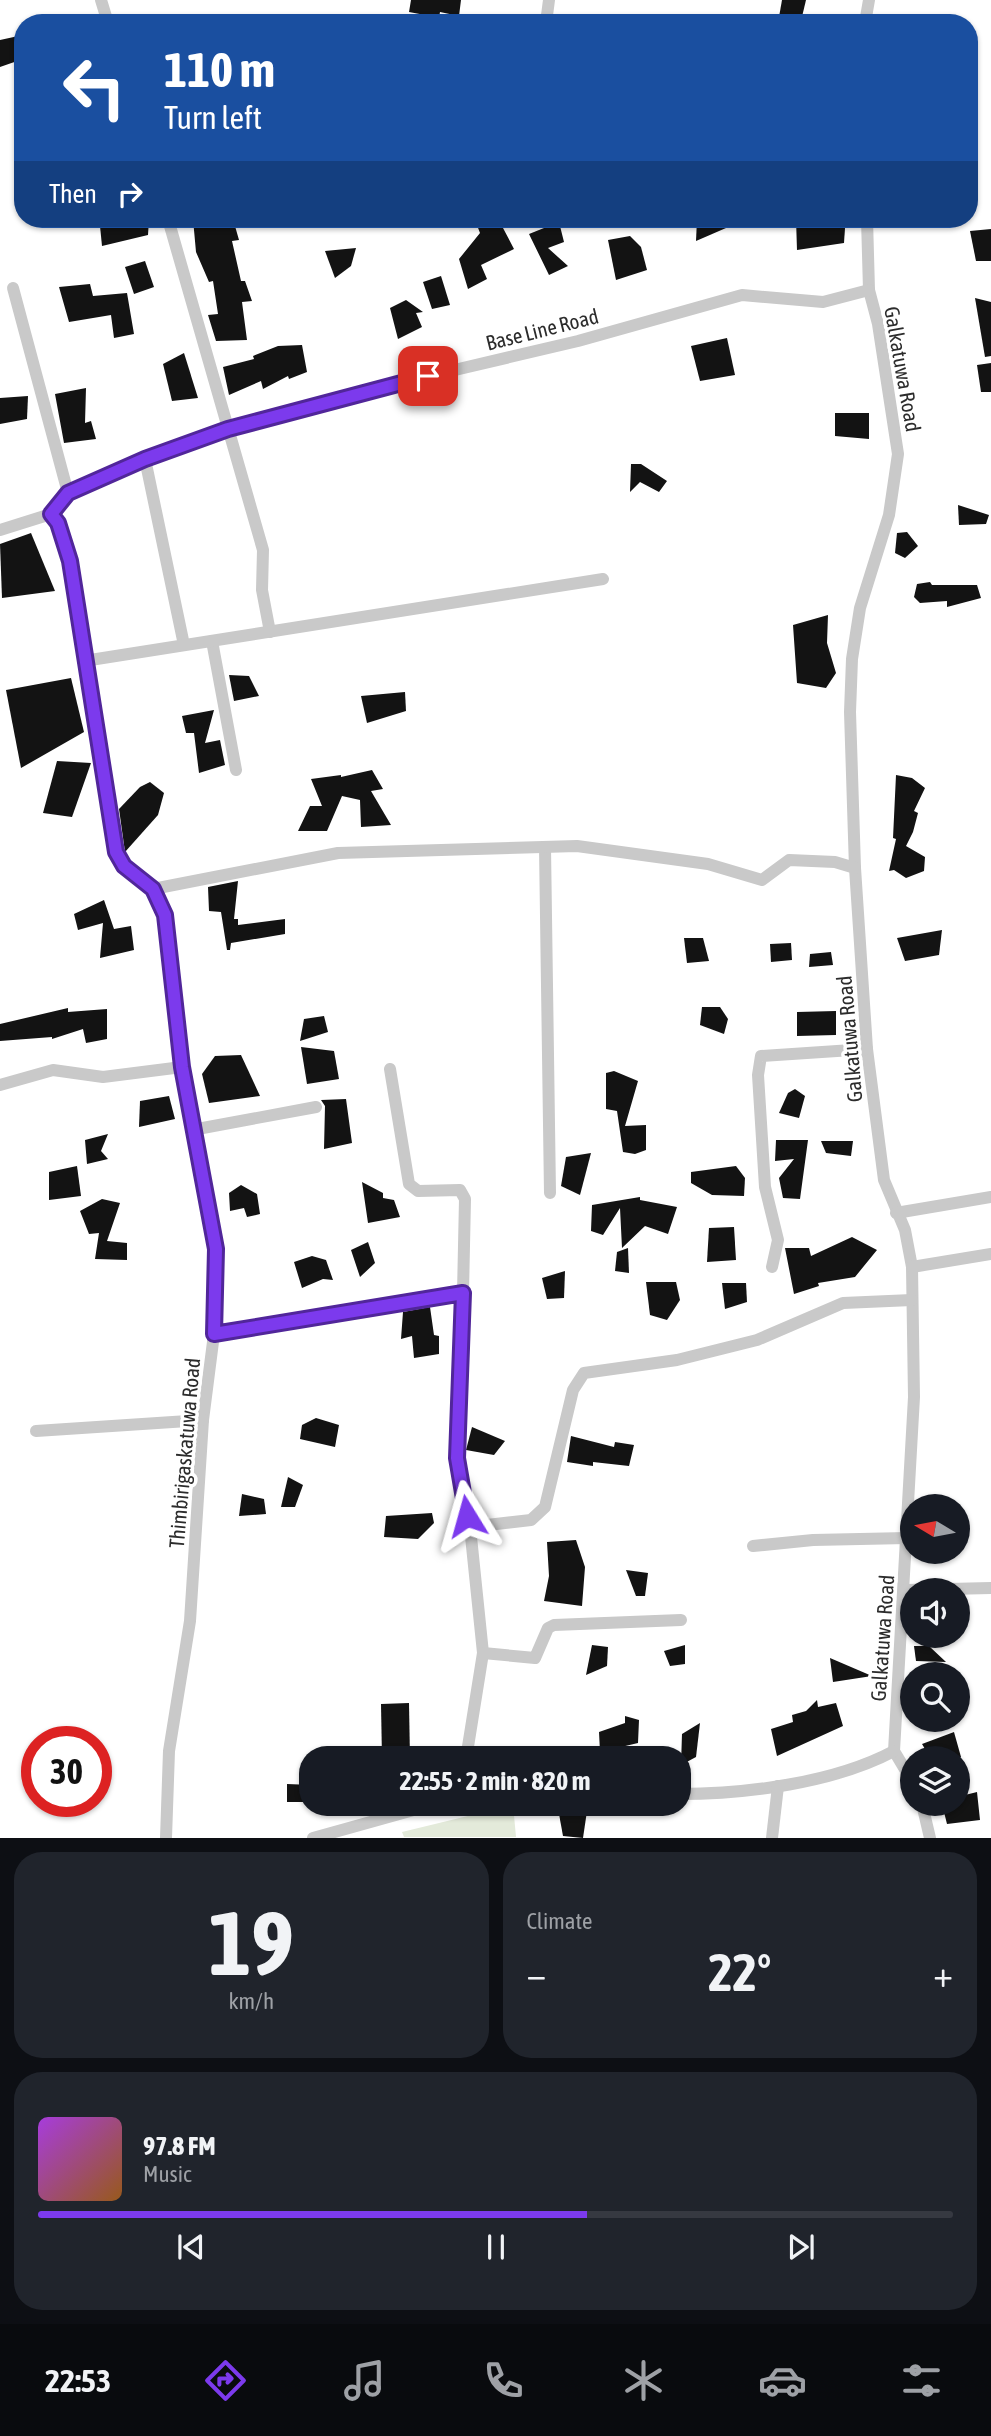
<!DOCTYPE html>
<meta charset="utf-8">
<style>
body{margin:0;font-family:"Asap Condensed",sans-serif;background:#20242c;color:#f1f3f6;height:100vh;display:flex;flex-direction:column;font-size:26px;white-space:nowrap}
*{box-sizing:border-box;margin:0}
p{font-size:23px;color:#9ea1a6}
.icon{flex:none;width:38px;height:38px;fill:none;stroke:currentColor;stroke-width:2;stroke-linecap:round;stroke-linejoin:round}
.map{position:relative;height:1838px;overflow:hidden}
.details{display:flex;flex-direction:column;gap:14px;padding:14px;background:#0d0f14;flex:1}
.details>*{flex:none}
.hud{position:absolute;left:14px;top:14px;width:964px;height:214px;border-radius:28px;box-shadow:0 2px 5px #0004;background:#1a4fa0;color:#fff;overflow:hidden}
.needle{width:46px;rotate:280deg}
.buttons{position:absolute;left:900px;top:1494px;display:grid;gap:14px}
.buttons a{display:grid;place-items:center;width:70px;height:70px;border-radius:50%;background:#171b24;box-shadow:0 2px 5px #0004;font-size:35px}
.speed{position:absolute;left:21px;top:1726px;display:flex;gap:14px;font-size:35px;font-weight:700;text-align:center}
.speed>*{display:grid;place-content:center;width:91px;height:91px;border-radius:50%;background:#171b24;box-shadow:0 2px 5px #0004;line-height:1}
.speed .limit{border:10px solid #d22;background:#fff;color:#111}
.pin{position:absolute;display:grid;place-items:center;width:60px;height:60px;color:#fff;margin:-30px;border-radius:14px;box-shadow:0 4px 10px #0006}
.me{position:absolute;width:77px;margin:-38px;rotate:352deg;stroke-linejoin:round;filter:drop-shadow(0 0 5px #0008)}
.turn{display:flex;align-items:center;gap:24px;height:147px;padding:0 35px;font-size:32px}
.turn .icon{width:91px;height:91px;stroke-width:2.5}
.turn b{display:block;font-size:49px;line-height:60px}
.then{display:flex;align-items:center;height:66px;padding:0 35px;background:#0003;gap:14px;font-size:26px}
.big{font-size:52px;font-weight:700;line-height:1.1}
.details .widget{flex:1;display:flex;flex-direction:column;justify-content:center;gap:10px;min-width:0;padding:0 24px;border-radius:28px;background:#20242c}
.details .dial{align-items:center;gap:0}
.dial b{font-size:91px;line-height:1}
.song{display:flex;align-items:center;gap:21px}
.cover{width:84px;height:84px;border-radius:10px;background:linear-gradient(135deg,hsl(280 70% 55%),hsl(30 70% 35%))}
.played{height:7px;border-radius:4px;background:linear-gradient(90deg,#7c3aed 60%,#363941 60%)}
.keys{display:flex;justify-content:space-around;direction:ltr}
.heat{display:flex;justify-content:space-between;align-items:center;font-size:38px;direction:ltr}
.details .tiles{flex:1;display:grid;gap:14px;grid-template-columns:1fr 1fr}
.widget:last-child{grid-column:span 2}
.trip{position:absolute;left:299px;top:1746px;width:392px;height:70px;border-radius:28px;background:#171b24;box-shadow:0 2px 5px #0004;font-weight:700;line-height:70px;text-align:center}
.tab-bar{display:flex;height:112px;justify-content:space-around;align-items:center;background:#090b0e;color:#9ea1a6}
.tab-bar .icon{width:49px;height:49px}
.tab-bar .on{color:#7c3aed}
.tab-bar b{font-size:32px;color:#f1f3f6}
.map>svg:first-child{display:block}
</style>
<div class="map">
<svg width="991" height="1838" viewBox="0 0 991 1838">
<rect width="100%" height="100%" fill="#fff"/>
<!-- green -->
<path fill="#e3eada" d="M513,1805L516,1837H404L402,1832Z"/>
<!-- building -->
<g fill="#131313">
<path d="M411,0H461L459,16L440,12L438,23H424L425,15L409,12Z"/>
<path d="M782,0H806L801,21L779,17Z"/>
<path d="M23,35V59L0,67V40Z"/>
<path d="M113,219H149L148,235L102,246L100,226Z"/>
<path d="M193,219H233L239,240L232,241L241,281H245L252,301L242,302L247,340L216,341L208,315L218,314L213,281L209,282L196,252Z"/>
<path d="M493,219L503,228L514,249L481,265L487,279L468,289L459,259L480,233L475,220Z"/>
<path d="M697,219H721L726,228L696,241Z"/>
<path d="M796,219H835L845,228L844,243L797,250Z"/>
<path d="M559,222L564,242L548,248L568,266L549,275L529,234Z"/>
<path d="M991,229V261H976L970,231Z"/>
<path d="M630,236L641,247L647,270L616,280L608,240Z"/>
<path d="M356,248L351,266L335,278L325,251Z"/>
<path d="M145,261L154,287L134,294L125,267Z"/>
<path d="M441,276L450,305L432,309L423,282Z"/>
<path d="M90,284L93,296L127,293L134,334L114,338L111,315L69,322L59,287Z"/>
<path d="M975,298L991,302V356L985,357Z"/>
<path d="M406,300L423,312L416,313L422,327L398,339L390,308Z"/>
<path d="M727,338L735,375L700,381L691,346Z"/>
<path d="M302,345L307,372L289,379L288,376L263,389L261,381L229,395L223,367L254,359L253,356L278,346Z"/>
<path d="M184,353L198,398L172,401L163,364Z"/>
<path d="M991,363V392H981L977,365Z"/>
<path d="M86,388L85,423L91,421L96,439L64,443L55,394Z"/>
<path d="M28,396L27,419L0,424V398Z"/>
<path d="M835,413H869V439L835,436Z"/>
<path d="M631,464H641L667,481L659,492L640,482L630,492Z"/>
<path d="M958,505L989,515L986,524L959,525Z"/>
<path d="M907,532L918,546L905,558L895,553L897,533Z"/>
<path d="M31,533L55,591L2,598L0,544Z"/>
<path d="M930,582L932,585H977L981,598L947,607V601L920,603L914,597L917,584Z"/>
<path d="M828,615L827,643L836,673L826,688L797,683L793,625Z"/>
<path d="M229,675L249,676L259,696L234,701Z"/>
<path d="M71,678L84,732L21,768L6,690Z"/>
<path d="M405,692L406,711L367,723L361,696Z"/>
<path d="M214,710L205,743L220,740L225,765L199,773L194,733H186L182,716Z"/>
<path d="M57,761L91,763L72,817L43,813Z"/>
<path d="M372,770L383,789L371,791L391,825L361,827L360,800L342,796L327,831H298L310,806H322L311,779L341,775V777Z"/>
<path d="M896,775L912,778L925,788L914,811L918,813L913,832L906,846L925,857L924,871L906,878L894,870L889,871L896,839L893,838Z"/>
<path d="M150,782L164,793L158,815L125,852L119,809L140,787Z"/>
<path d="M238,881L234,919H238V925L285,919V934L231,943L230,950H227L221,912L209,911L208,887Z"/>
<path d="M104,900L114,929L131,926L134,950L100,958L103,923L78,930L74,914Z"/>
<path d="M942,930L939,955L905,961L897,938Z"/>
<path d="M684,938H703L709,961L687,963Z"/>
<path d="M791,943L792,960L771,962L770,944Z"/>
<path d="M831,952L833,965L809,967L810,954Z"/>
<path d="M702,1007H720L728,1019L724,1034L700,1025Z"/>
<path d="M68,1008V1012L107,1009V1039L86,1043L83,1029L52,1039V1037L0,1041V1024Z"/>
<path d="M836,1011V1035L797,1036V1012Z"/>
<path d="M324,1016L328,1032L300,1041L304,1019Z"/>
<path d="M301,1047L334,1051L339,1079L307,1084Z"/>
<path d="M241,1055L260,1096L209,1103L202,1074L215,1056Z"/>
<path d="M614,1071L638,1081L625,1126L646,1125V1150L635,1154L623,1152L617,1111L606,1109V1073Z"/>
<path d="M795,1089L805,1096L799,1118L779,1113L788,1093Z"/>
<path d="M169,1096L175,1119L139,1127L140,1101Z"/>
<path d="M346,1099L352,1143L324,1149L325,1106L321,1100Z"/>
<path d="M108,1134L101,1151L108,1159L87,1164L85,1140Z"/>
<path d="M776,1140H808L800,1199L783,1198L779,1178L794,1159L775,1161Z"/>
<path d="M821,1141H853L851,1156L826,1153Z"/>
<path d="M591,1153L580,1195L561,1186L566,1157Z"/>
<path d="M77,1166L81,1196L49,1200V1172Z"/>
<path d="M736,1166L745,1178L744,1196L712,1195L691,1183V1172Z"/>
<path d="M362,1182L383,1193V1198L394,1200L400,1217L368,1223Z"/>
<path d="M241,1185L257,1194L260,1214L247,1217L244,1208L230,1211L229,1193Z"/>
<path d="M640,1197V1200L677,1207L668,1234L645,1226L622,1248L620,1208L603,1235L591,1231L592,1205Z"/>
<path d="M102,1199L120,1203L107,1241L127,1243V1260L95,1259L99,1233L89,1234L80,1211Z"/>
<path d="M734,1227L736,1260L707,1262L709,1228Z"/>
<path d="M852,1237L877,1250L855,1277L818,1283L819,1286L794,1294L785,1248H809L811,1256Z"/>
<path d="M368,1242L375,1263L360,1277L351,1250Z"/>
<path d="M628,1248L629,1273L615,1271L617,1252Z"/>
<path d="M312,1256L326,1260L333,1280L323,1279L302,1288L294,1262Z"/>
<path d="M565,1271L564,1298L547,1299L542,1278Z"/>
<path d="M646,1282H676L680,1300L667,1320L650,1315Z"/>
<path d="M722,1283H746L747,1302L725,1309Z"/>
<path d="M430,1307L434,1335L439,1336V1354L414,1358L412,1336L401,1339L403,1312Z"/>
<path d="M316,1418L339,1425L335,1447L300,1439L302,1425Z"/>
<path d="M472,1427L505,1441L494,1455L466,1450Z"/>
<path d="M571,1436L614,1447L615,1442L634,1445L629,1466L593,1462V1466L567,1462Z"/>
<path d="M288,1477L303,1485L295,1507H281Z"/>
<path d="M242,1494L264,1499L266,1514L239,1516Z"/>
<path d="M432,1513L434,1523L418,1539L384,1537L386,1516Z"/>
<path d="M576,1540L585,1567L582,1606L544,1601L549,1576L547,1542Z"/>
<path d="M626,1570L648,1573L645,1596H636Z"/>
<path d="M592,1645L608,1647L607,1666L586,1675Z"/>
<path d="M685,1645V1664L670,1666L664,1651Z"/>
<path d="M914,1646H929L946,1662L916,1661Z"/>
<path d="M830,1658L872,1676L833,1682Z"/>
<path d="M817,1700L818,1707L836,1703L843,1726L777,1756L771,1729L793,1722L792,1715L806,1711Z"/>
<path d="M409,1703L410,1759H382L381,1704Z"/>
<path d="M625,1716L639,1720L638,1743L600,1752L599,1732L625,1723Z"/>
<path d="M700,1723L696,1757L681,1765L682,1734Z"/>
<path d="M954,1732L961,1757L931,1759L922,1744Z"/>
<path d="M287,1784L312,1785V1802H287Z"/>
<path d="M977,1792L980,1820L947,1824L942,1804H957V1797Z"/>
<path d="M587,1811L583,1838L563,1836L559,1814Z"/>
</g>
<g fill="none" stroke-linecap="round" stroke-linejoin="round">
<!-- street -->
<g stroke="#c9c9c9" stroke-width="12">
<path d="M101,0L108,23"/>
<path d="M546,23L549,0"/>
<path d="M865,23L869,0"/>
<path d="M168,219L263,550L262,590L270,632"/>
<path d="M867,219L869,290L878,324L898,454L889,515L860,608L852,659L850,712L855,868L867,1049L884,1180L905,1230L912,1267L914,1397L894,1751L912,1781"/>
<path d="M13,288L68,493"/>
<path d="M145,459L184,645"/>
<path d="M51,514L58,523L70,561L115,852L124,866L153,889L165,915L182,1067L216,1249L214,1334L203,1420L190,1621L169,1751L166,1838"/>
<path d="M0,530L51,514L68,493L106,475L228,429L378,388L578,341L742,295L823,302L869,290"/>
<path d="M212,641L236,770"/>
<path d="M84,661L603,579"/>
<path d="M545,847L550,1193"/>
<path d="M153,889L338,853L577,846L708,864L762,880L789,860L835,862L855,868"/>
<path d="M390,1069L409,1184L418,1191L460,1190L465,1199L463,1293"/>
<path d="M0,1085L53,1070L103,1077L182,1067"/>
<path d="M192,1130L316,1107"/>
<path d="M896,1213L991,1197"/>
<path d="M772,1267L778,1240L765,1187L758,1075L761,1056L867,1049"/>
<path d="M912,1267L991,1254"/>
<path d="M214,1334L463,1293L457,1458L470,1527L483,1653L466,1759"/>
<path d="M36,1431L203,1420"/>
<path d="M470,1527L531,1520L545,1507L573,1390L584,1373L677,1360L757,1340L843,1303L912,1300"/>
<path d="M753,1546L813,1540L907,1538"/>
<path d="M905,1590L991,1588"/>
<path d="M483,1653L535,1658L548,1628L554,1625L681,1620"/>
<path d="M679,1794C746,1794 834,1783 894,1751"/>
<path d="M922,1804L930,1838"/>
<path d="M313,1838L435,1804"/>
<path d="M772,1838L778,1786"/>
</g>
</g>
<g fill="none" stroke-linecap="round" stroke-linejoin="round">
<defs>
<path id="route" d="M428,376L228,429L145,459L68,493L51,514L58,523L70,561L116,852L124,866L153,889L165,915L182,1067L216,1249L214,1334L463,1293L457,1458L467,1516"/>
</defs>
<!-- route casing -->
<use href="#route" stroke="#51269a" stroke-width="18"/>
<!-- route -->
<use href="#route" stroke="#7c3aed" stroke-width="12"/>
</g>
<g text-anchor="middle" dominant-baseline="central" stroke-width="7" stroke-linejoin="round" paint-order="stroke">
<!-- street labels -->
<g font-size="21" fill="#2c2c2c" stroke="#fff">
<text transform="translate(542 329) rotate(-14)">Base Line Road</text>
<text transform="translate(903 369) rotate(80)">Galkatuwa Road</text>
<text transform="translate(849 1039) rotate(-95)">Galkatuwa Road</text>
<text transform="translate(184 1453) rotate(-85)">Thimbirigaskatuwa Road</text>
<text transform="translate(882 1638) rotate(-86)">Galkatuwa Road</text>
</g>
</g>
</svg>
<div class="buttons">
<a><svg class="needle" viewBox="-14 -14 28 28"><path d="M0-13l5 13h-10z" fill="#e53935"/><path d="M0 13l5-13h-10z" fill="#9ea1a6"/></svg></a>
<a><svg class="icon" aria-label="sound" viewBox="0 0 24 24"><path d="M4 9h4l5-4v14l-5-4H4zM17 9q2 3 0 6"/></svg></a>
<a><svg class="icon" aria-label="search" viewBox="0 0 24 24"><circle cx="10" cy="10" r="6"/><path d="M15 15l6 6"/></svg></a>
<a><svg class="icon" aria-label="layers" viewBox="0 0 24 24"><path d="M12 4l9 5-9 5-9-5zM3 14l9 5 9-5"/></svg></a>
</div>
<div class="speed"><div class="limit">30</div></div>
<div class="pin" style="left:428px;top:376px;background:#d93025"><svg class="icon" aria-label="arrive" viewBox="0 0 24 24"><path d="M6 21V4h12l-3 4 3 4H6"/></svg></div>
<svg class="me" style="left:467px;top:1516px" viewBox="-20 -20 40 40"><path d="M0-17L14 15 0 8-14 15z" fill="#7c3aed" stroke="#fff" stroke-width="4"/></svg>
<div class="trip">22:55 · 2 min · 820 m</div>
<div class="hud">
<div class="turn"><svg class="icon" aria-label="left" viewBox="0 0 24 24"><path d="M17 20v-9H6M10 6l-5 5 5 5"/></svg><div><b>110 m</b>Turn left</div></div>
<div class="then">Then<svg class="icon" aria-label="right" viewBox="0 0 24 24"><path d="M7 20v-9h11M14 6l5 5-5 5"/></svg></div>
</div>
</div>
<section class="details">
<div class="tiles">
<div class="widget dial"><b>19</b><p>km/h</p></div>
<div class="widget"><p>Climate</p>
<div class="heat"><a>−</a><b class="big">22°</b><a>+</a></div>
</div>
<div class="widget">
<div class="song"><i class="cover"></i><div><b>97.8 FM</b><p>Music</p></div></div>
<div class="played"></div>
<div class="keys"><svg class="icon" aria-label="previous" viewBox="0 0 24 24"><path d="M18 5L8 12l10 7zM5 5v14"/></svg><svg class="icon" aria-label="pause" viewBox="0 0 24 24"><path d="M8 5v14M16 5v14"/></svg><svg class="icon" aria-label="next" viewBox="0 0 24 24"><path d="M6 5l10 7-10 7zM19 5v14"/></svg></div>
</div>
</div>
</section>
<nav class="tab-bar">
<b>22:53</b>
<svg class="icon on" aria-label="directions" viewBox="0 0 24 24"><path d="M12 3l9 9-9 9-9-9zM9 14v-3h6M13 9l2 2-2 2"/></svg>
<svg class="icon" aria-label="music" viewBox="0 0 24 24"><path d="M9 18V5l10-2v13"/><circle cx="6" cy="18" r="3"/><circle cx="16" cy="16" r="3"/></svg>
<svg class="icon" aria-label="phone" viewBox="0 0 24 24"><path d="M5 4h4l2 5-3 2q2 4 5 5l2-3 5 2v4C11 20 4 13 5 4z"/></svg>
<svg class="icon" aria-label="climate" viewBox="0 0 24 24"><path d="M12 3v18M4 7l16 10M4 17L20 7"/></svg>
<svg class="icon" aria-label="car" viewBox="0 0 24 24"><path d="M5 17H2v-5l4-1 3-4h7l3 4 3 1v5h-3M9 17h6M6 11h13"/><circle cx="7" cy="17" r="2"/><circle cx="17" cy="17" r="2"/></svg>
<svg class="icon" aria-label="filters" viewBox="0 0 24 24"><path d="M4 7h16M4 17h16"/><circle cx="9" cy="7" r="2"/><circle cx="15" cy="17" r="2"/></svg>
</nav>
